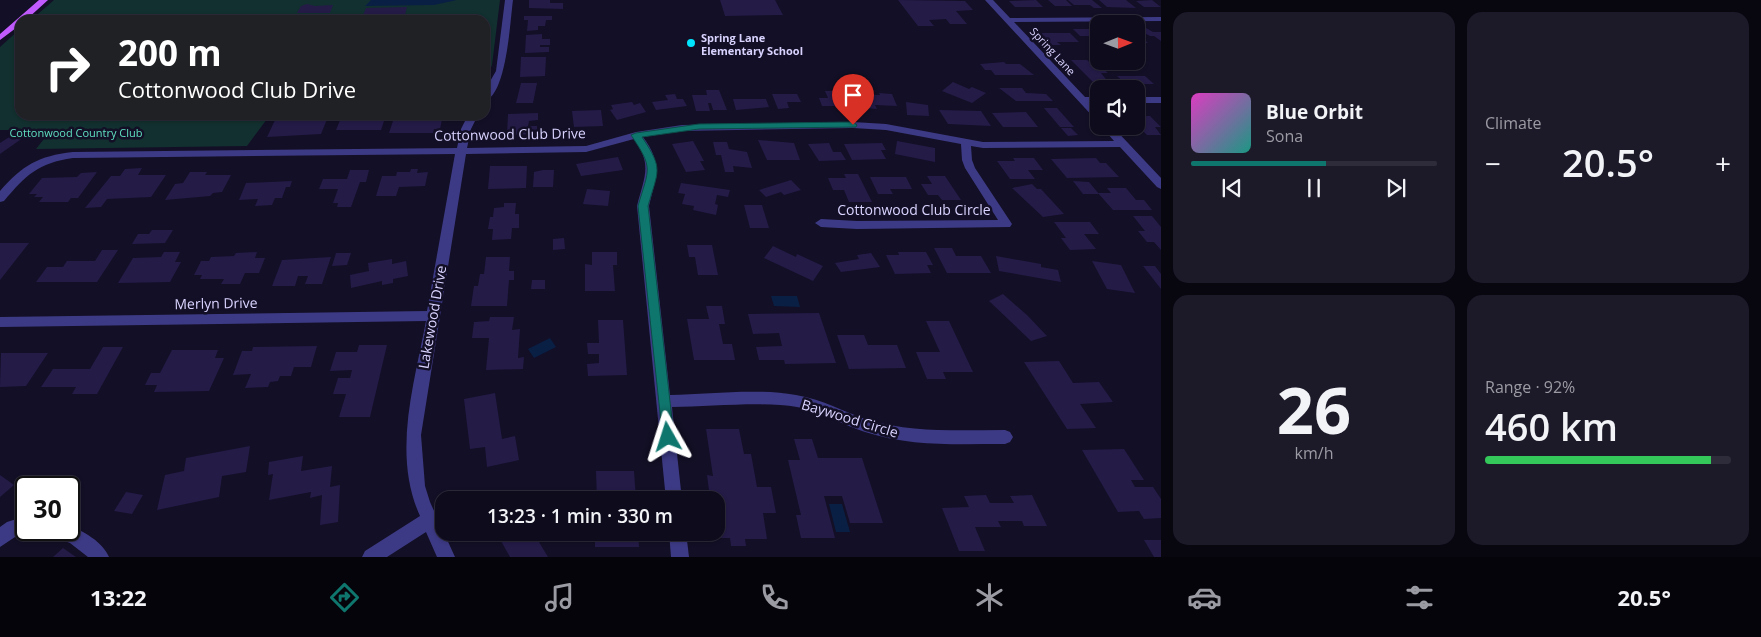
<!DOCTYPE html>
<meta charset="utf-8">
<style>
body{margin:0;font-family:"Open Sans",sans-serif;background:#1c1929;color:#f1f3f6;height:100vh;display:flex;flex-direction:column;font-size:19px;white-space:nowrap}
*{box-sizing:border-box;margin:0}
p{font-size:16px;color:#9b9ba3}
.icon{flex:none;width:28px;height:28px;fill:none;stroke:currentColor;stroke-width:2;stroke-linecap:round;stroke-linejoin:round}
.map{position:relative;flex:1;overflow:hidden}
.panel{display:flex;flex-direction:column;gap:12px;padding:12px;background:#08060f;width:600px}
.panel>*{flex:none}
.top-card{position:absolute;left:15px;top:15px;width:475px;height:105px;border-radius:15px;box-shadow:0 1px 4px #0004,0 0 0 1px #2e2b3b;background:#202124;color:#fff;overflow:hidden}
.needle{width:32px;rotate:89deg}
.tools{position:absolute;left:1090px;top:15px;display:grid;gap:10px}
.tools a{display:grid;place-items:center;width:55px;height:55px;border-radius:10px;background:#0e0b1c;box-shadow:0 1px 4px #0004,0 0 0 1px #2e2b3b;font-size:25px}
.speed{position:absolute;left:15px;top:476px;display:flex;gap:10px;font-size:25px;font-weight:700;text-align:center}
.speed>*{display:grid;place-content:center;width:65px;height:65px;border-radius:50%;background:#0e0b1c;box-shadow:0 1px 4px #0004,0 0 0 1px #2e2b3b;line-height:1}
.speed .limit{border:2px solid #111;border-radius:8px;background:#fff;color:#111}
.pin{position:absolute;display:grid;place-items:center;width:42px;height:42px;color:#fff;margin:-51px -21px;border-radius:50% 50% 50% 0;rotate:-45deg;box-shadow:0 0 5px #0007}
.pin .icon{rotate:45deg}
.me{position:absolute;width:55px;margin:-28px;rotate:354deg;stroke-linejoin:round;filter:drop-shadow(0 0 4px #0008)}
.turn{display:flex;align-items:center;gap:18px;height:105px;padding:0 20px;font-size:22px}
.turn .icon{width:65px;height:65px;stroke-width:2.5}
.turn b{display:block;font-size:35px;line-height:42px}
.big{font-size:38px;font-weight:600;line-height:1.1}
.panel .tile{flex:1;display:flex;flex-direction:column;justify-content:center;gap:8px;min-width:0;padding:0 18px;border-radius:15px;background:#1c1929}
.panel .dial{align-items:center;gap:0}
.dial b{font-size:65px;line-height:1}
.song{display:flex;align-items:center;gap:15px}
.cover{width:60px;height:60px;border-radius:8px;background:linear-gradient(135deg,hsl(310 70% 55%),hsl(170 70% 35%))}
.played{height:5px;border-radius:2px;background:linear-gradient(90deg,#0f766e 55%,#2e2b3b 55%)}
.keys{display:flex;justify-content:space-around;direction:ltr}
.heat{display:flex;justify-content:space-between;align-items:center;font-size:28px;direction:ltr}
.charge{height:8px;border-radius:4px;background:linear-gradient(90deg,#34c759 92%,#2e2b3b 0)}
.panel .tiles{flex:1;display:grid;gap:12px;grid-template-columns:repeat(2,1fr)}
.trip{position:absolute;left:435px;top:491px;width:290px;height:50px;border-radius:15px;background:#0e0b1c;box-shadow:0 1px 4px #0004,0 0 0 1px #2e2b3b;font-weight:600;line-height:50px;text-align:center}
.tab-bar{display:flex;height:80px;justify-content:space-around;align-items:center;background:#06040b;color:#9b9ba3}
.tab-bar .icon{width:35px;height:35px}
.tab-bar .on{color:#0f766e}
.tab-bar b{font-size:22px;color:#f1f3f6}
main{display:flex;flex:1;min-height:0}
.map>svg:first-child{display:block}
</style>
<main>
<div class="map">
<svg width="1161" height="557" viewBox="0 0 1161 557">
<rect width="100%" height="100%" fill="#130f26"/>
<!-- green -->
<g fill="#12302f">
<path d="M54,0H500L492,65L485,81V20H31Z"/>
<path d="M20,29V115H270L247,146L36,149L51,130H0V47Z"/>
</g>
<!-- water -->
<g fill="#0a1f44">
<path d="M371,0H457L434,5L365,6Z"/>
<path d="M771,296H797L800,307L774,306Z"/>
<path d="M550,338L556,347L534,358L528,349Z"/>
<path d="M829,504H842L850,532H836Z"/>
</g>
<!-- building -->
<g fill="#241b47">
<path d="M529,0H550V3H563V9L529,8Z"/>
<path d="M720,0H775L783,15L725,16Z"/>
<path d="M898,0L965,1L973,10L956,11L967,24H950L946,19L929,20L934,26H918Z"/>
<path d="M1036,0L1043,7H1015L1009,1Z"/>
<path d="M1048,0H1066L1072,6H1055Z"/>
<path d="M1068,0H1092L1102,8H1094L1090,5H1074Z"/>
<path d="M1099,0H1126L1136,8L1107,7Z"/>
<path d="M1152,0L1161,7H1144L1136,1Z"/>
<path d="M307,4L315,6L333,5L330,13H297L301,6Z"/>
<path d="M407,7L405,15H428L427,20H361L366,8Z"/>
<path d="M524,16H552V20H546L545,26H538V30L527,31L528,20H524Z"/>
<path d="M1146,28L1153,32H1161V41L1154,36H1150L1137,29Z"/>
<path d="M1073,29H1096L1099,31V43L1090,36H1080Z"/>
<path d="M1136,32L1148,43H1136Z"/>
<path d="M1039,33H1070L1079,42H1057L1061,45H1051Z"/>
<path d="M542,34V39H550V45H540V47H549V52L525,53L526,35Z"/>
<path d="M521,57H546L545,76L520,77Z"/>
<path d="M1071,60H1087L1096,68H1102L1108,73H1101L1112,87H1098Z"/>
<path d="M1004,62L1006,64H1020L1034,75H995L991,70H985L980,64Z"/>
<path d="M1117,76H1145L1154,84H1126Z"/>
<path d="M953,82L969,89L972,87L986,93L972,103L942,91Z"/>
<path d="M521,83H537L533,103H516Z"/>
<path d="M999,88H1022L1026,93L1046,94L1053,101H1016Z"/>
<path d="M706,90H719L727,110H713L711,103H708L710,111H696L692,95H707Z"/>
<path d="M825,91H845L853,106H822L819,98H828Z"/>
<path d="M879,93L892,94L897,106L875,105L877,109L865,108L860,94L880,95Z"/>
<path d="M675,94L677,99H683L687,106L656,110L652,102L668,100L665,95Z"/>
<path d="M772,94H797L801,102H787L789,108L778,109Z"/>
<path d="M733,99H766L769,107L736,110Z"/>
<path d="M632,102L634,105L640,103L646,112L617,120L610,110L613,109L611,105Z"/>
<path d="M906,102L928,105L929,116L907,115Z"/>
<path d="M1044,108H1057L1074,127H1060Z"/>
<path d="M601,110L603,126L574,127L572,111Z"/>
<path d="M939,110L981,111L991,126L948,124Z"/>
<path d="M1026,112L1038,127H1003L992,113Z"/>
<path d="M538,113V120L529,121L528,126H537V134L507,135L508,114Z"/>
<path d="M424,115H443L440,129H434L433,133H389L393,121H422Z"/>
<path d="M1136,116H1150L1161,127H1155L1161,135H1147L1140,128H1137Z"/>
<path d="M328,117L321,134L267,137L276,118Z"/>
<path d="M341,118H385L381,130H336Z"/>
<path d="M1061,128H1071L1078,135L1068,136Z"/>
<path d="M17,132L27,135L0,154V143Z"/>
<path d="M758,140L794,143L800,160H767Z"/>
<path d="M693,141L704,161H700L705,170L686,172L672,144Z"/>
<path d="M897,141L935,148V162L895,154Z"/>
<path d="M713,142H727L729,149L747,152L752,168L733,166L734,172H725L721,155H716Z"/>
<path d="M829,143L833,152H841L846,160L819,161L808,144Z"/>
<path d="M882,143L886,150H881L886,159L852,160L844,144Z"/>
<path d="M618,157L623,170L581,176L576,164Z"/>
<path d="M1013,158H1034L1043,170H1028L1035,179H1010L997,161H1015Z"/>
<path d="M1096,158L1100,163H1106L1119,177L1067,178L1051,159Z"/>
<path d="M490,166H527L526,188L488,189Z"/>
<path d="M142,168L138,175H166L151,197L107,199L101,207L85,208L111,176H120L125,169Z"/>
<path d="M411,169H418L417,173L428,172L425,186L399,187L396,196H376L382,176H396L397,172H410Z"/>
<path d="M350,170H369L366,182H360L351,207H337L338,203H333L338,189H319L323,179H347Z"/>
<path d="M543,170H554L553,187H533L534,172Z"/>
<path d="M97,172L78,198H71L68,202H39L43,197H34L37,194H29L42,178L77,177L81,173Z"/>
<path d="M190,172H207L205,175H231L222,192L213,193L210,196L165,200L175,184L183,183Z"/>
<path d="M844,174H858L872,202H849L844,190H833L828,178H846Z"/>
<path d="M927,176H945L961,200H942L938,195H928L921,184H932Z"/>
<path d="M870,177H906L912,189H890L893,194H878Z"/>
<path d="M791,180L801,190L784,195L781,192L766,197L759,190Z"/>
<path d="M292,181L290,187H286L282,198H275L272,205L255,206L258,199L239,200L246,183Z"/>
<path d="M1073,181L1089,182L1099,194H1083Z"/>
<path d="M681,183L730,190L728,197L717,195L715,204L718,205L716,215L693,210L694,206L682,204L685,194L678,193Z"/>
<path d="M1032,184L1037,189H1041L1064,214L1043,217L1012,188Z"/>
<path d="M1107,188H1126L1136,200H1144L1152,210H1113L1098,193H1111Z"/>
<path d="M587,189L610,191L608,206L583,204Z"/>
<path d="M504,203H516L515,214H519V228H512L511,239L492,240L493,229H488L490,217H493L494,208L504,207Z"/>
<path d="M744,205H762L769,228H750Z"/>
<path d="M1133,216H1152L1161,227V250L1154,242H1147L1138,231H1145Z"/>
<path d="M1054,222H1090L1099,234H1084L1096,249L1070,250L1061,238H1066Z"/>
<path d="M152,230H173L165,243L132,244L138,234H149Z"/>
<path d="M564,238L565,249L553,250V239Z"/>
<path d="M0,243H29L0,280Z"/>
<path d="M687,245H712L718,275H698L695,257H689Z"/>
<path d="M773,246L796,257L797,254L823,266L813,281L764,258Z"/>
<path d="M934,248H952L956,256H981L991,273H947Z"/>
<path d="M102,250H118L97,282H36L47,267H63L67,261H95Z"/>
<path d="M164,252H180L175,262H181L170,282L118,283L133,258L161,257Z"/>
<path d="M257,252L255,258H265L259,273H245L240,284H221L224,279H200L202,275H194L201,261H209L211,257L234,256L236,253Z"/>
<path d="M592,252H617V265H613L615,291H585V264L592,265Z"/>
<path d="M898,252H926L933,265H927L931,273L895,274L886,255H899Z"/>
<path d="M336,253H351L347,265L332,266Z"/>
<path d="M871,253L880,267L841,272L835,263L859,259L857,255Z"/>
<path d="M996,256L1041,264V267L1058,270L1061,282L999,271Z"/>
<path d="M331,257L322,284H305L308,276H298L295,286H272L282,260Z"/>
<path d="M486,257H510L509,271H514V280H509L507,306H471L474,286H478L480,274H484Z"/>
<path d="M392,259V264L406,261L408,276L393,279V283L382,285V281L351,288L350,275L369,271L368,263Z"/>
<path d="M1092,261L1121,265L1135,293L1107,289Z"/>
<path d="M1143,266H1155L1161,274V289Z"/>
<path d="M532,280H545V289H531Z"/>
<path d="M1003,294L1027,315L1047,336L1031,341L989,301Z"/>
<path d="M706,306H722L725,324H719L723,344H732L735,360H694L687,319H709Z"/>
<path d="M819,313L836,363L785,364L784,360H759L756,347L782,346L779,333L753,334L748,314Z"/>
<path d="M490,317H514L512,330L520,329L518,358L524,357L523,369L486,370L489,338H472L474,322L489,321Z"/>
<path d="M598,320H623L627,375L588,376L587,364L599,363V354H588L587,343H599Z"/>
<path d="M926,321H949L973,372H943L946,379H927L916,352H940Z"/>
<path d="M837,335H864L868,345H897L906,368L849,369Z"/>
<path d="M359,345H387L370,417H339L346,394H333L338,378H350L352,370L330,371L336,352H357Z"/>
<path d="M317,346L311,367H294L291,376H280L278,381L270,382L268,387L245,388L251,374L233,375L242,351H252L253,347Z"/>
<path d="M103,347H123L97,394H72L76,387H41L53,369H90Z"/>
<path d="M172,350H218L215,358H224L209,391L154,392L157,385H145L151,373H160Z"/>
<path d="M1,353H48L26,386L0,387Z"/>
<path d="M1059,361L1073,383L1099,382L1113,402L1080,404L1096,428L1067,429L1024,362Z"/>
<path d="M495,393L502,439L515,436L519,460L487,467L485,447L470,449L464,399Z"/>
<path d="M706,429H739L744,454H751L757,487H771L776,513H763L767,539H745L746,546H731L730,538H715L716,514H719L717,498H710L707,475L713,476Z"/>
<path d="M794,439H812L818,458H862L883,523H850L842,496H824L835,538H801L796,515H801L788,460H800Z"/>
<path d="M250,446L246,472L222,476L219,497L157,510L165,475L184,471L186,458Z"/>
<path d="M1124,449L1144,480H1131L1135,487H1153L1161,499V518L1144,519L1139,511L1118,512L1082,450Z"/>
<path d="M303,456L301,471L332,466L330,487L340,485L338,522L320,525L322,495L310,498L311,492L269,500L273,474L268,475L269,462Z"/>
<path d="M596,471H634L636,500H597Z"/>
<path d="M0,475L14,485L0,497Z"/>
<path d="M126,492L143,495L132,514L114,511Z"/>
<path d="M986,495L990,503H1014L1010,496L1032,495L1047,526H1024L1022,521H998L1001,527H975L985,551H959L942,508L969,507L964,496Z"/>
<path d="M496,532H533L548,557H510Z"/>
<path d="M595,532H638L639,547H595Z"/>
<path d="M1144,540H1161V557H1154Z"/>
<path d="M63,548L76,557H53Z"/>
</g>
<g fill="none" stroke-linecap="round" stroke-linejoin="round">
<!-- minor -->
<g fill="#3d3a85" fill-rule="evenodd">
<path d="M505,0H513C510,21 507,93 485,101V90L496,71Z"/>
<path d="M985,0H993L1010,18L1161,17V21L1014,22L1085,97H1099V103H1090L1099,112V121L1096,120Z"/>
<rect x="1136" y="97" width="25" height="6"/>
<path d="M468,115H478L471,129L467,148L586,146L636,132L682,125L853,122L886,124L983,142L1114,141L1101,126H1112L1161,178V189L1157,187L1120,147L983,148L971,146L972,160L975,168L1012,224L1010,227L857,229L821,227L815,223L821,219L857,221L998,220L965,168L962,160L961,144L886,130L853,128L682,131L643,137C663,164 656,176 649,206L670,395C710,394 757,388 796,395C822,399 844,412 868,420C913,433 959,430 1005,430L1010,432L1013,437L1010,442L1005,444C956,444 912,447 865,432C842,425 822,412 797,407C762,401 709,407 672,407L682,500H666L637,206C644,177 653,165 634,139L586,152L466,154L421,435L425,486L430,502L455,557H437L426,532L387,557H362L365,551L420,516C392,454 414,385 426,321L0,327V317L427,311L455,154L73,158C38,163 26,175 4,201L0,202V191C23,165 38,156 73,152L457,148L461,129Z"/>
<path d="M26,516V530H32L18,535L0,547V527L7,522Z"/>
<path d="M69,525C84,532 102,541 109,557H88L70,543L51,536L49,530H69Z"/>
<path d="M669,532H686L689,557H671Z"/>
</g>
<!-- major -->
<path fill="#c25bff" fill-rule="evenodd" d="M39,0H48L26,20H20V25L0,40V34Z"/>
</g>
<!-- route -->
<path fill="#0f766e" stroke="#0a4d48" d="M853,122L857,125L856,127L699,129L642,137C664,170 658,170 648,206L674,437L672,441L668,443L663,441L638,206C649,168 654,169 631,135L636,133L699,124Z"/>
<!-- markers -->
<circle fill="#00e5ff" stroke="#130f26" stroke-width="2" cx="691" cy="43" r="5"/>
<g text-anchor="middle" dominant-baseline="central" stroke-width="5" stroke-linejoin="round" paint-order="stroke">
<!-- far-poi labels -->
<g font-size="11" font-weight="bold" fill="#d9d4ff" stroke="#130f26" text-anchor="start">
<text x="701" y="37">Spring Lane<tspan x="701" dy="13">Elementary School</tspan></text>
</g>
<!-- far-street labels -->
<g font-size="11" fill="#d9d4ff" stroke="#130f26">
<text transform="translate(1053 51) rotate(47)">Spring Lane</text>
</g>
<!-- far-park labels -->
<g font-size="11" fill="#5fe0c0" stroke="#130f26">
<text x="76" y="132">Cottonwood Country Club</text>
</g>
<!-- street labels -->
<g font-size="14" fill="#d9d4ff" stroke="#130f26">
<text transform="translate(510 134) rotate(-1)">Cottonwood Club Drive</text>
<text x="914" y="209">Cottonwood Club Circle</text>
<text transform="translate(216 303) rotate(-1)">Merlyn Drive</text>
<text transform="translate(432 317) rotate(-80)">Lakewood Drive</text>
<text transform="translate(850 418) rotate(17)">Baywood Circle</text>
</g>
</g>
</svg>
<div class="tools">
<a><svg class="needle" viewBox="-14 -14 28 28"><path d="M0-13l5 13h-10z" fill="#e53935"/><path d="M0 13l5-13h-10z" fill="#9b9ba3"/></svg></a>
<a><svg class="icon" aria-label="sound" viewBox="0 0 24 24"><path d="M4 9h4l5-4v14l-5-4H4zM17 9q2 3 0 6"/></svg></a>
</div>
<div class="speed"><div class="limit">30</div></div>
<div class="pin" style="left:853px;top:125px;background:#d93025"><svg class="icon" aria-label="arrive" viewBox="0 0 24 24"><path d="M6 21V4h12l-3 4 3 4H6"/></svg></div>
<svg class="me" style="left:668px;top:437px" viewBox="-20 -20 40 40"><path d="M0-17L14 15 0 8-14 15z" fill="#0f766e" stroke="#fff" stroke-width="4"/></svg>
<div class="trip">13:23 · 1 min · 330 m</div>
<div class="top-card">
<div class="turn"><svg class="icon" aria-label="right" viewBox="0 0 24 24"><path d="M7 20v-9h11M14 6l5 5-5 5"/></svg><div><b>200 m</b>Cottonwood Club Drive</div></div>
</div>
</div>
<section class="panel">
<div class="tiles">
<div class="tile">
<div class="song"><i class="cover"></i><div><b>Blue Orbit</b><p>Sona</p></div></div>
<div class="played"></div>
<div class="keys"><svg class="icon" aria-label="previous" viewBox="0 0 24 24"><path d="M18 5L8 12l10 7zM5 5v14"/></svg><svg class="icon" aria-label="pause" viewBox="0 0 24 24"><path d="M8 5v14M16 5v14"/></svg><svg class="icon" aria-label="next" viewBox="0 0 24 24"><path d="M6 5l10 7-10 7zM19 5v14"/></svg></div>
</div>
<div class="tile"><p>Climate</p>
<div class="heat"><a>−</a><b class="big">20.5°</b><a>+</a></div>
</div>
<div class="tile dial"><b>26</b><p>km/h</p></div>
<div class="tile"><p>Range · 92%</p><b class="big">460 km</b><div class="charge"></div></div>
</div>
</section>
</main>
<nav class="tab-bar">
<b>13:22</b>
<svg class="icon on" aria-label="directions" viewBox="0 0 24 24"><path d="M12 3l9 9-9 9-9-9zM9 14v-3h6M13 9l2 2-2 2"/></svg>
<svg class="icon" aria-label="music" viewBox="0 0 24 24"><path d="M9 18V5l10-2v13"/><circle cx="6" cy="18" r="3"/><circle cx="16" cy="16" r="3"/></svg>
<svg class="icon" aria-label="phone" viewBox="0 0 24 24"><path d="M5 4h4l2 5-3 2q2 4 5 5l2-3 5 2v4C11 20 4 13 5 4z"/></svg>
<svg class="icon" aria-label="climate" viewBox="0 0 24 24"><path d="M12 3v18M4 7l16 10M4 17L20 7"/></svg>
<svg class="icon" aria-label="car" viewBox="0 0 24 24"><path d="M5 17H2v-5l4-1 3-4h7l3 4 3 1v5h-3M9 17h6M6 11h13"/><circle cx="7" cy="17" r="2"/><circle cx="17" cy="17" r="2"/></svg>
<svg class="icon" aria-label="filters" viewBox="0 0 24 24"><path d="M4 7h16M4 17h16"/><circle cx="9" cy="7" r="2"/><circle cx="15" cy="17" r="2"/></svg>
<b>20.5°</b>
</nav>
